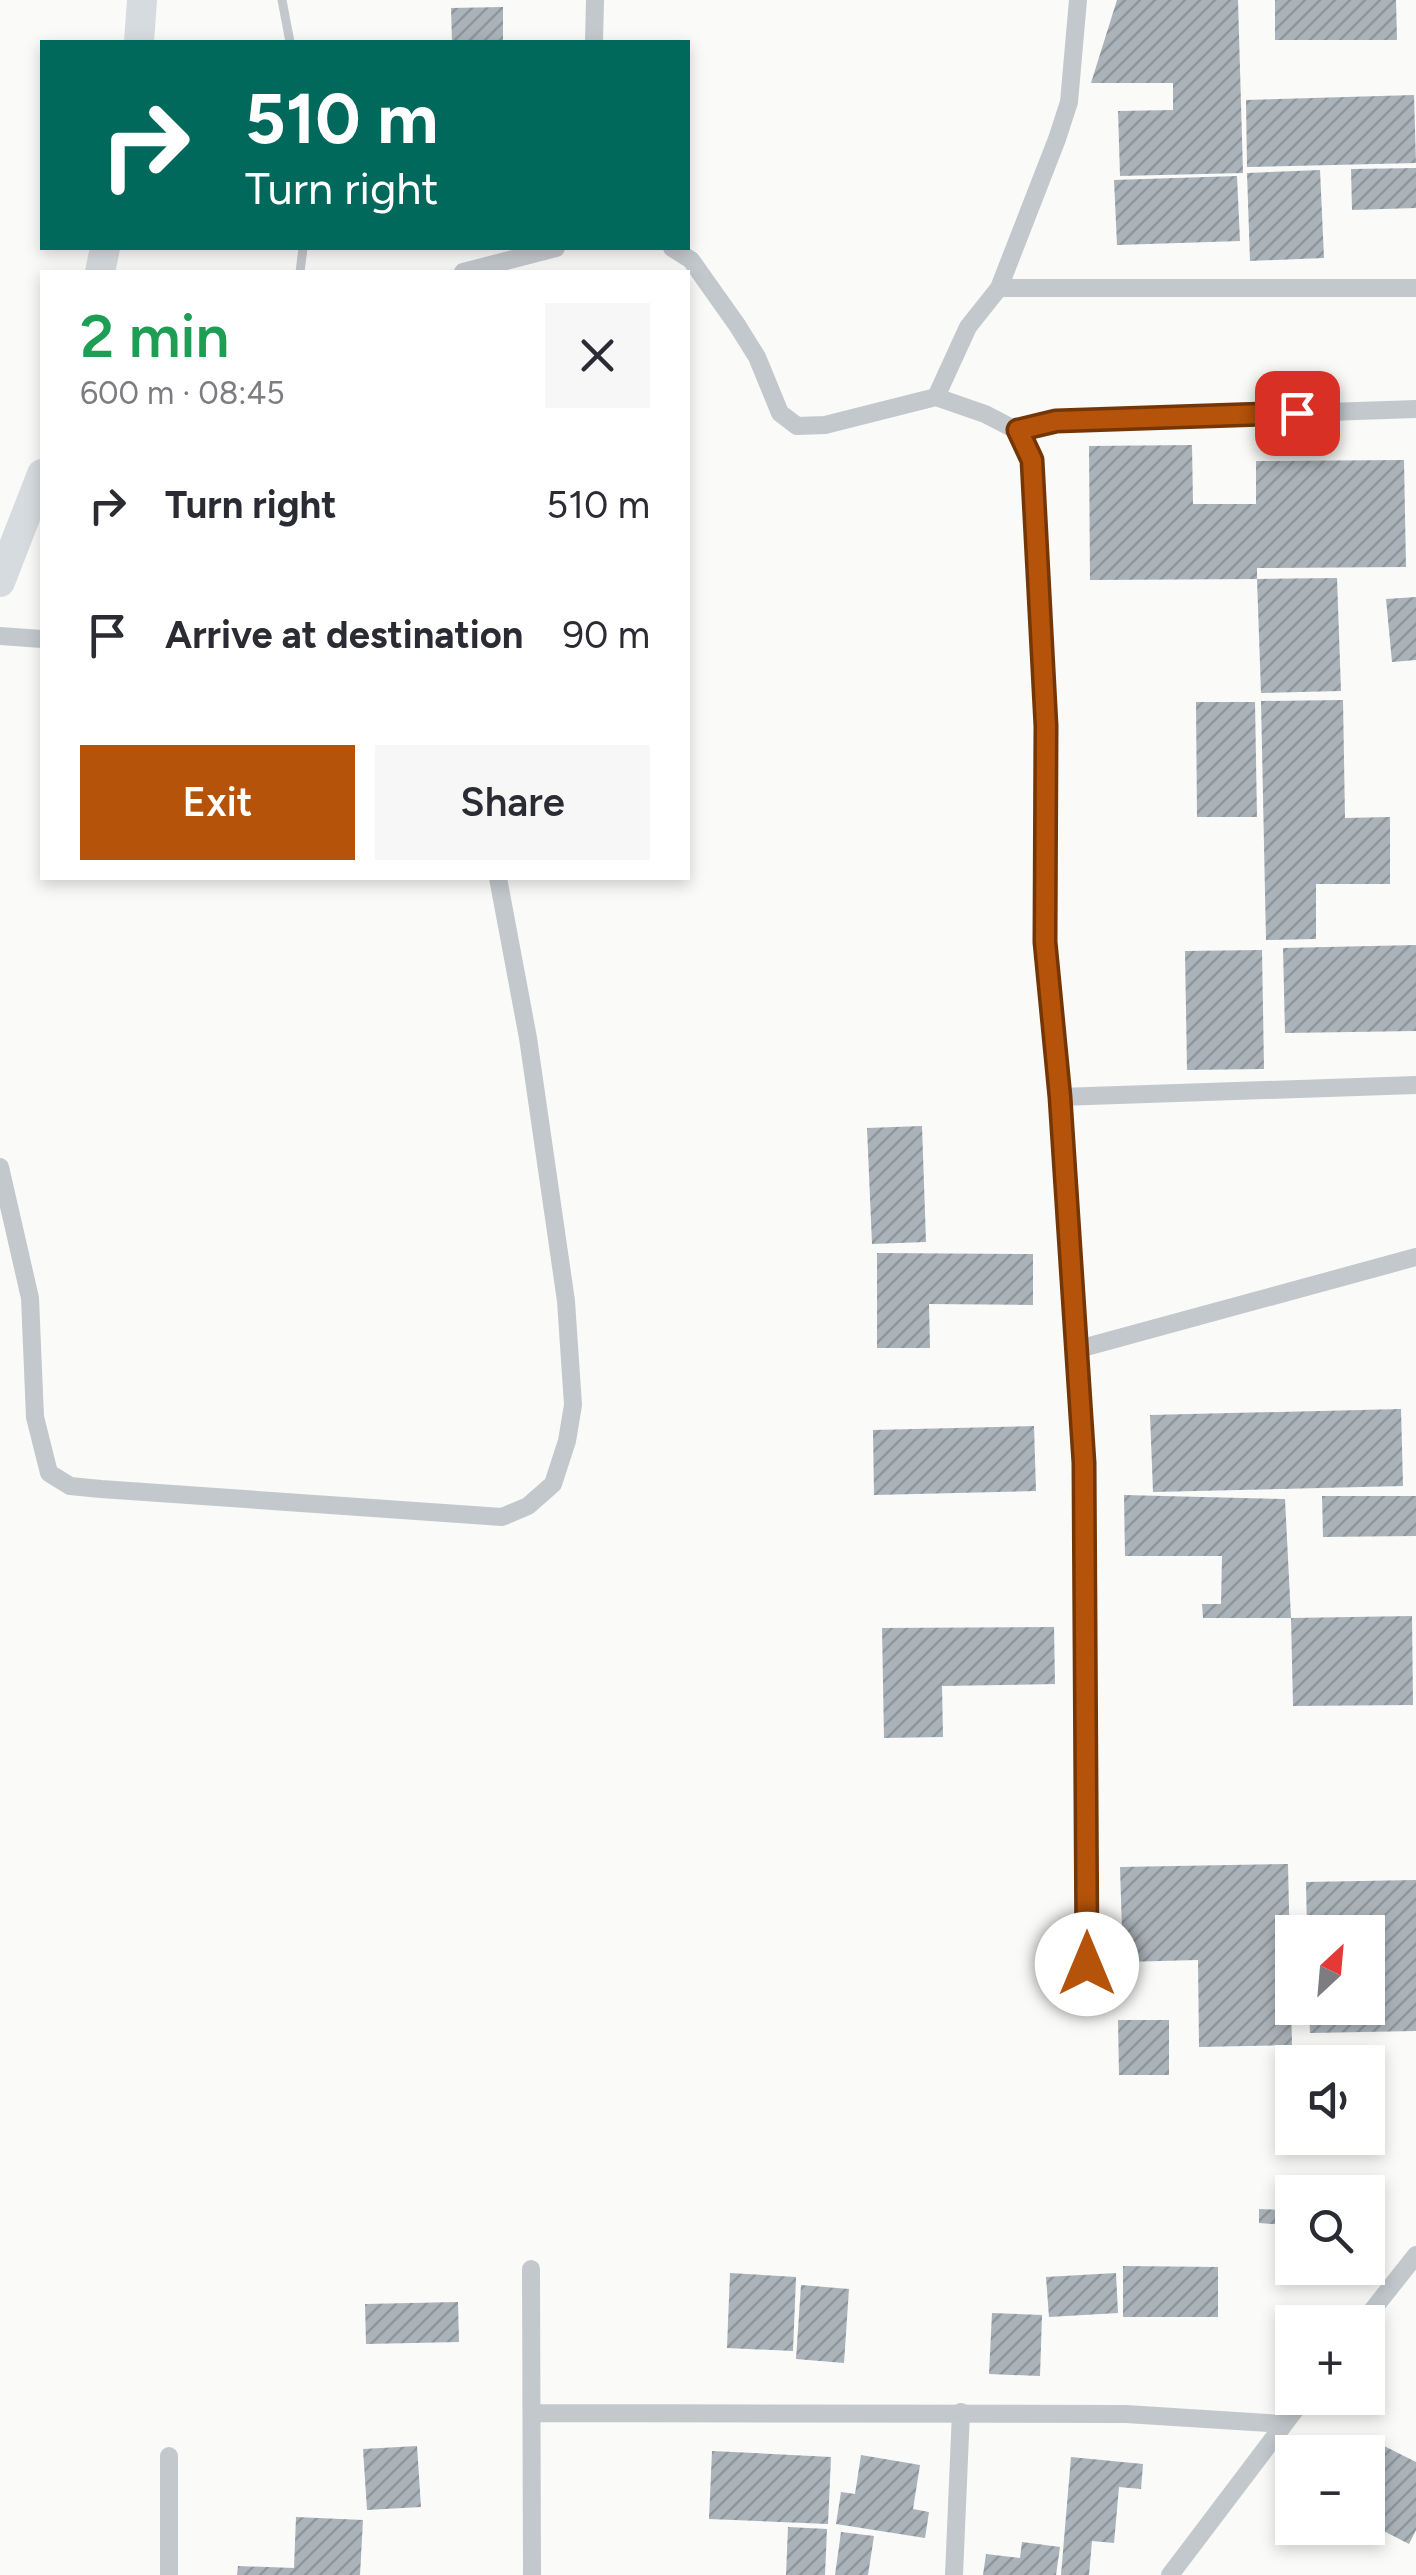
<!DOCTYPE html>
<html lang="en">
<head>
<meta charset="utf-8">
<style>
	:root { --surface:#fff; --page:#f7f7f7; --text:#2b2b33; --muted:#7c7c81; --accent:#b45309 }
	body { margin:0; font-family:Figtree,sans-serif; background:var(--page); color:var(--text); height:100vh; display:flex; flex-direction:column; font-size:38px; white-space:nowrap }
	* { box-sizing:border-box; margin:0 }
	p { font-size:32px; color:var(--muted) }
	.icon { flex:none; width:55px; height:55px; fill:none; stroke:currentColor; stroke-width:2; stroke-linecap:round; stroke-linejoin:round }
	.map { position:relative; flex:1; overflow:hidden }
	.details { position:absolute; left:40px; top:270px; width:650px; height:610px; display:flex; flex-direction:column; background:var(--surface); border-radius:0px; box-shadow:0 5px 15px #0003 }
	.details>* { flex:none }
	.hud { position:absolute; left:40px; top:40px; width:650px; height:210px; border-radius:0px; box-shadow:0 5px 15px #0003; background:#00695c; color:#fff; overflow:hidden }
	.needle { width:65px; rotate:26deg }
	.fabs { position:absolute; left:1275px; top:1915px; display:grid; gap:20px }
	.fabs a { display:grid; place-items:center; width:110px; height:110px; border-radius:0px; background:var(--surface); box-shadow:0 5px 15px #0003; font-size:50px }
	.pin { position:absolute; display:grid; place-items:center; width:85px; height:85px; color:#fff; margin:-42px; border-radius:20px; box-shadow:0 5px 15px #0006 }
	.me { position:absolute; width:110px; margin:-55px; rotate:0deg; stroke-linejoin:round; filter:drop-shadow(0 0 8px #0008) }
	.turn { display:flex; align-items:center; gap:35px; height:210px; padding:0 40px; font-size:45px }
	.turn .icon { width:130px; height:130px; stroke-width:2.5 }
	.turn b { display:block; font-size:70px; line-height:85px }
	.round { display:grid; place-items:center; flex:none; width:105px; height:105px; border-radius:0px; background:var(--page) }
	.summary { display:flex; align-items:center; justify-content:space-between; height:170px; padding:0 40px }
	h1 { font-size:60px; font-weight:600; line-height:75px; color:#1e9e55 }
	.primary-button { display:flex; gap:20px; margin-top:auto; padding:20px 40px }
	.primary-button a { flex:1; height:115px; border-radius:0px; background:var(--accent); color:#fff; font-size:40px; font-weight:600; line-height:115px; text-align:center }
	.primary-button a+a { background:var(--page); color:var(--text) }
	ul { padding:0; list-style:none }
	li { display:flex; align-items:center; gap:30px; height:130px; padding:0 40px }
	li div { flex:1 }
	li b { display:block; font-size:38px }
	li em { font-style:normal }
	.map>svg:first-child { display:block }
	.building { fill:url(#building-hatch) }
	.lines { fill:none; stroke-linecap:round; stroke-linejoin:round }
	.service { stroke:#c3c8cc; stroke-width:9 }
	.minor { stroke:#c3c8cc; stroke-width:18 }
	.trunk { stroke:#d6dbdf; stroke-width:30 }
	.route-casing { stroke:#753606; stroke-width:25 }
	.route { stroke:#b45309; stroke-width:18 }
</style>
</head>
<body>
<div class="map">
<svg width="1416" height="2575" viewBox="0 0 1416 2575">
	<defs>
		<pattern id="building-hatch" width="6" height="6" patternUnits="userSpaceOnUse" patternTransform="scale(2.5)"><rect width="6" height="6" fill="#aab3b9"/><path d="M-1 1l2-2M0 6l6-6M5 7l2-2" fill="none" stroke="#8e969c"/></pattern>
	</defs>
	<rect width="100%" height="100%" fill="#fafaf8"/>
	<path class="building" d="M 1117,0 L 1238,0 L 1243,173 L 1120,176 L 1118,111 L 1173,110 L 1173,83 L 1091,83 Z
		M 1275,0 L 1396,0 L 1397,40 L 1275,40 Z
		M 503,7 L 503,42 L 452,42 L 451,8 Z
		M 1414,95 L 1416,163 L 1247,167 L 1246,100 Z
		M 1416,168 L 1416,208 L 1352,210 L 1351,169 Z
		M 1320,170 L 1324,258 L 1250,261 L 1247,173 Z
		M 1237,176 L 1240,241 L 1117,245 L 1114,180 Z
		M 1192,445 L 1193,504 L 1256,504 L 1256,461 L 1404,460 L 1406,567 L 1257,568 L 1257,579 L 1090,580 L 1089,446 Z
		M 1337,578 L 1341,691 L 1261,693 L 1257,579 Z
		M 1416,597 L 1416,660 L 1392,662 L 1386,599 Z
		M 1343,700 L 1345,818 L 1390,817 L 1390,884 L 1316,884 L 1316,939 L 1266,940 L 1261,701 Z
		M 1196,702 L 1255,702 L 1257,817 L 1197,817 Z
		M 1416,945 L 1416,1031 L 1285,1033 L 1283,948 Z
		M 1262,950 L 1264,1069 L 1187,1070 L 1185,951 Z
		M 922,1126 L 926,1242 L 872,1244 L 867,1128 Z
		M 877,1253 L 1033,1254 L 1033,1305 L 929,1304 L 930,1348 L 877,1348 Z
		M 1401,1409 L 1403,1486 L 1153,1492 L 1150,1415 Z
		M 1034,1426 L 1036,1491 L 874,1495 L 873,1430 Z
		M 1124,1495 L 1285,1499 L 1291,1618 L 1412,1616 L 1413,1705 L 1293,1706 L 1291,1618 L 1203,1618 L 1202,1604 L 1221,1604 L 1222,1556 L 1125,1556 Z
		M 1322,1496 L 1416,1496 L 1416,1536 L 1323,1537 Z
		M 1054,1627 L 1055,1684 L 942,1686 L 943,1737 L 884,1738 L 882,1628 Z
		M 1288,1864 L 1292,2045 L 1199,2047 L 1198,1960 L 1123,1962 L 1120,1867 Z
		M 1416,1880 L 1416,2031 L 1310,2033 L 1309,2008 L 1368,2008 L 1368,1932 L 1307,1932 L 1306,1882 Z
		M 1118,2020 L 1169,2020 L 1169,2075 L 1119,2075 Z
		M 1259,2209 L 1288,2210 L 1287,2225 L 1259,2223 Z
		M 1123,2266 L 1218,2267 L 1218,2317 L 1123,2317 Z
		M 730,2273 L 796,2277 L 793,2351 L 727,2348 Z
		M 1116,2273 L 1118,2313 L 1049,2317 L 1046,2277 Z
		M 801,2285 L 849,2289 L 844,2363 L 796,2359 Z
		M 458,2302 L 459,2342 L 366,2344 L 365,2304 Z
		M 992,2313 L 1042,2315 L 1040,2376 L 989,2374 Z
		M 1366,2437 L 1416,2462 L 1416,2530 L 1409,2544 L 1368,2523 L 1368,2452 L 1355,2452 Z
		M 417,2446 L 421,2507 L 367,2510 L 363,2449 Z
		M 712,2451 L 831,2457 L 828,2524 L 709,2519 Z
		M 861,2455 L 920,2465 L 913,2509 L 929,2512 L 925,2538 L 836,2524 L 841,2492 L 855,2494 Z
		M 1071,2457 L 1143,2464 L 1141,2489 L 1119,2487 L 1114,2543 L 1092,2541 L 1089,2575 L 1061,2575 Z
		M 296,2517 L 363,2520 L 360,2575 L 237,2575 L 238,2566 L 294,2568 Z
		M 788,2527 L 827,2529 L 825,2575 L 786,2575 Z
		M 841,2532 L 874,2536 L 868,2575 L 835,2575 Z
		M 1022,2542 L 1060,2547 L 1056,2575 L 983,2575 L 986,2554 L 1020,2558 Z"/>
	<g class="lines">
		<path class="service" d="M 282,0 L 290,42
			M 300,272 L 303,248"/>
		<path class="minor" d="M 594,42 L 595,0
			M 672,248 L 691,260 L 737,325 L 757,357 L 780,413 L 797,426 L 825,425 L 936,397 L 985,414 L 1018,431 L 1032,460 L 1047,726 L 1045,942 L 1060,1097 L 1075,1350
			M 463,272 L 556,248
			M 999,288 L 1416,288
			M 936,397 L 968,327 L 999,288 L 1057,139 L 1069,102 L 1078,0
			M 1018,431 L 1057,421 L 1416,409
			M 0,636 L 42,639
			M 1060,1097 L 1416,1085
			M 0,1167 L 30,1298 L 35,1417 L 49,1473 L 70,1486 L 101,1489 L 502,1517 L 528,1506 L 553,1484 L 567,1441 L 573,1405 L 566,1301 L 528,1038 L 498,878
			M 1087,1964 L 1084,1463 L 1075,1350 L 1416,1257
			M 531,2269 L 532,2575
			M 1363,2322 L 1416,2255
			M 532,2413 L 1126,2414 L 1283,2424
			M 169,2575 L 169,2456
			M 954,2575 L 961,2412
			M 1170,2575 L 1304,2398"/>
		<path class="trunk" d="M 139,42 L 142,0
			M 100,272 L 105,248
			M 0,582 L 42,474"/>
	</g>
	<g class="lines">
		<defs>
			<path id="route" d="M 1087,1964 L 1084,1463 L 1060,1097 L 1045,942 L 1046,726 L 1032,460 L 1018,430 L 1056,421 L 1297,413"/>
		</defs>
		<use href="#route" class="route-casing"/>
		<use href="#route" class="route"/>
	</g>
</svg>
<div class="fabs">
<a><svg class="needle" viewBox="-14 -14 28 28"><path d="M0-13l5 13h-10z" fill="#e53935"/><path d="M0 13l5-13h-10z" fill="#7c7c81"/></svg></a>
<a><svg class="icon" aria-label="sound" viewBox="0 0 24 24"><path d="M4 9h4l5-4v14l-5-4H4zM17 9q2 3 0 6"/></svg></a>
<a><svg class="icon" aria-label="search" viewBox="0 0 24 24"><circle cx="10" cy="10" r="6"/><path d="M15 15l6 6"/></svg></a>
<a>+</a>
<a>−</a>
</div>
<div class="pin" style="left:1297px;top:413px;background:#d93025"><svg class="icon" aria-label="arrive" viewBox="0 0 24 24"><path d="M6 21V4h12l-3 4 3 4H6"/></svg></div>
<svg class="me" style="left:1087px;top:1964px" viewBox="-20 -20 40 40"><circle r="19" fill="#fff"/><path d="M0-13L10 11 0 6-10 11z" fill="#b45309"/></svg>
<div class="hud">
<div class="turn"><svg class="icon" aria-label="right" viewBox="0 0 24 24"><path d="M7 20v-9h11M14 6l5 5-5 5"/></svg><div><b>510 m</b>Turn right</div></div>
</div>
<section class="details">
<div class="summary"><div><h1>2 min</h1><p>600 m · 08:45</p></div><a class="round"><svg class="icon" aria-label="close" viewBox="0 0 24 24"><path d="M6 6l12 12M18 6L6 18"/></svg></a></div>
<ul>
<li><svg class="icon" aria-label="right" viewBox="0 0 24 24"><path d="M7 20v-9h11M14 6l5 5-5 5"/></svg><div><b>Turn right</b></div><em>510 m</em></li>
<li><svg class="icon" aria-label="arrive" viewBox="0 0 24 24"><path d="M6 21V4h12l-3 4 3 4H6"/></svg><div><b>Arrive at destination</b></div><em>90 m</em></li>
</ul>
<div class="primary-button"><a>Exit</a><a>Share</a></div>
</section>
</div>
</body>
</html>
